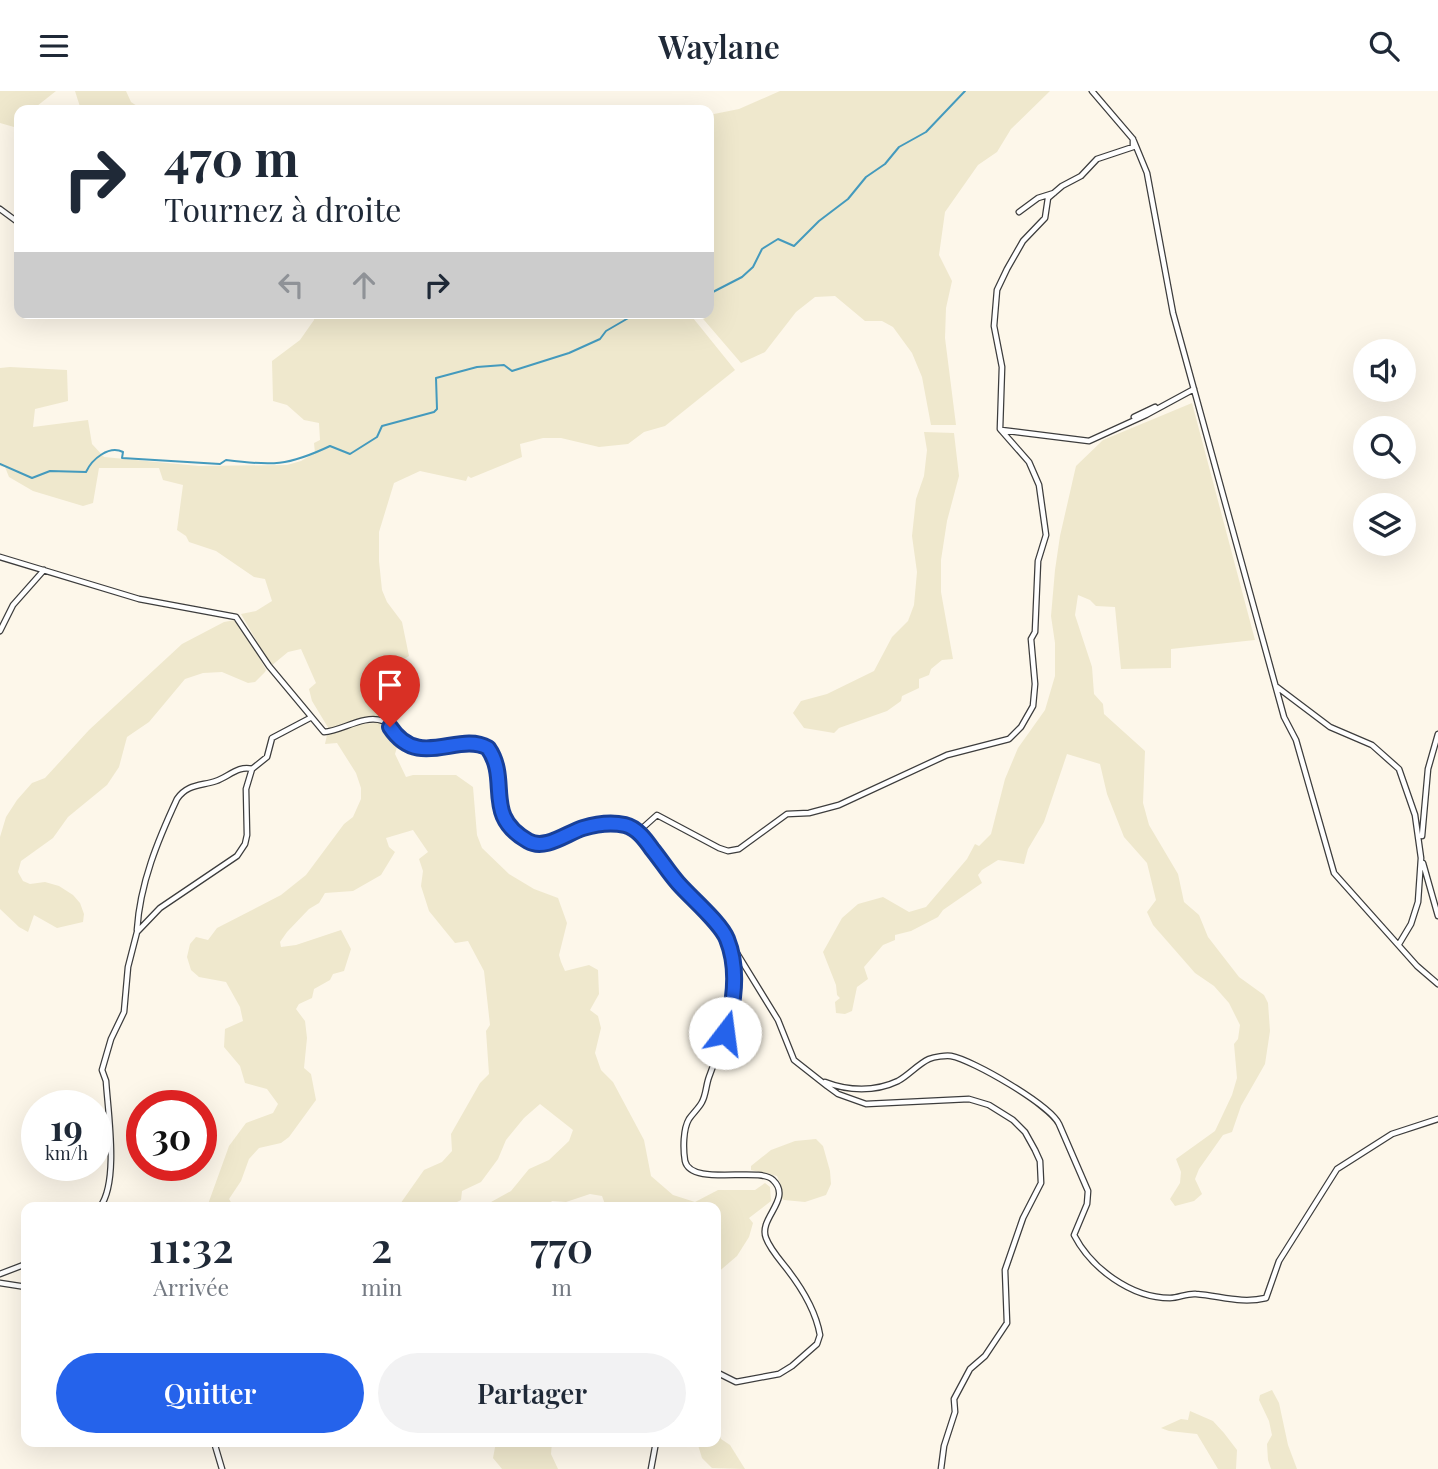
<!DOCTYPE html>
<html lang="fr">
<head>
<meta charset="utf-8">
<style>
	:root { --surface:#fff; --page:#f2f2f3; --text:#1f2937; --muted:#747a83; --accent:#2563eb }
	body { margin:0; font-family:"Playfair Display",serif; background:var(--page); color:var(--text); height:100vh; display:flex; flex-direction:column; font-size:26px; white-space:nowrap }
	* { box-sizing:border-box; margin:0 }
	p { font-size:23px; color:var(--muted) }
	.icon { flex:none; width:38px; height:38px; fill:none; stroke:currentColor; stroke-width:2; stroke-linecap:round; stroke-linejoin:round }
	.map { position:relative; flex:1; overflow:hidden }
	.drawer { position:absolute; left:21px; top:1111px; width:700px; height:245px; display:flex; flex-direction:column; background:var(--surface); border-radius:14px; box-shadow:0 7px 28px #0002 }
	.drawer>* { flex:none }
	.guide { position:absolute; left:14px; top:14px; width:700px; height:214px; border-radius:14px; box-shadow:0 7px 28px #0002; background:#fff; color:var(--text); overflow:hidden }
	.buttons { position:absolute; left:1353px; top:248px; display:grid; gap:14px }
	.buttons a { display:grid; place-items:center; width:63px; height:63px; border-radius:50%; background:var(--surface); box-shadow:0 7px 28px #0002; font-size:35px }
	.speed { position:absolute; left:21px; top:999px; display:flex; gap:14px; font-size:35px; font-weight:700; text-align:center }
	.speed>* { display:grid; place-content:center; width:91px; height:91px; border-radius:50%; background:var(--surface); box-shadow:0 7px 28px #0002; line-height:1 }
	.speed small { font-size:18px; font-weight:400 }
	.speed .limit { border:10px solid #d22; background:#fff; color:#111 }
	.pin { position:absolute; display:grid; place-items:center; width:60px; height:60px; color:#fff; margin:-72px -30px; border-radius:50% 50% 50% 0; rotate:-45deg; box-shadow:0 0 7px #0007 }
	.pin .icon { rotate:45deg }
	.me { position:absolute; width:77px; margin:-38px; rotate:15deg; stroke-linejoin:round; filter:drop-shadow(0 0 5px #0008) }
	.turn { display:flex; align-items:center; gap:24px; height:147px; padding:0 35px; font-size:32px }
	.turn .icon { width:91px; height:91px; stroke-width:2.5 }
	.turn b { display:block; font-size:49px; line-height:60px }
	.lanes { display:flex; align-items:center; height:66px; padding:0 35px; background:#0003; justify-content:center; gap:35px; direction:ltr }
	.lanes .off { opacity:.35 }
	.eta { display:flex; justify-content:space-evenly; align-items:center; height:119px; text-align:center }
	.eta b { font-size:42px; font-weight:600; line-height:49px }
	.action { display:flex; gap:14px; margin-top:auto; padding:14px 35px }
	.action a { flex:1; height:80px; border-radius:42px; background:var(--accent); color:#fff; font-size:28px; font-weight:600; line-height:80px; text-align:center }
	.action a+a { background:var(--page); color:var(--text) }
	header { display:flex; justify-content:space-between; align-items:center; height:91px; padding:0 35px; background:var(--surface); font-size:32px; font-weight:600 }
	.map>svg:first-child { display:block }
	.farmland { fill:#efe8cd }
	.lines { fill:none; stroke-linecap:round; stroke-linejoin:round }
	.stream { stroke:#449abd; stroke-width:2 }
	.street-casing { stroke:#3d3d3d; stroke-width:7 }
	.street { stroke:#fff; stroke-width:4.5 }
	.route-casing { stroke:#184099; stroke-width:18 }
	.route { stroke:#2563eb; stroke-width:12 }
</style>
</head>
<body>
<header><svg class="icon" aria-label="menu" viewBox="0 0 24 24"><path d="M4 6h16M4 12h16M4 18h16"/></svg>Waylane<svg class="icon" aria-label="search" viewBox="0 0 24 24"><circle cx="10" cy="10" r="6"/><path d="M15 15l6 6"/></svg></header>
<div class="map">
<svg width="1438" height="1378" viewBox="0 0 1438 1378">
	<rect width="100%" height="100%" fill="#fdf7ea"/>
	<path class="farmland" d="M 0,0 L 56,0 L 32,19 L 19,19 L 19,33 L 14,36 L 0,32 Z
		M 75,0 L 126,0 L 131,11 L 143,19 L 81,19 Z
		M 780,0 L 1050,0 L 1011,38 L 997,61 L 978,74 L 945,121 L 939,164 L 952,190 L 946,217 L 945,247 L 956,334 L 931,334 L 922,286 L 912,262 L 893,236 L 882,230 L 865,230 L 835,205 L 815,206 L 796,221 L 765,261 L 741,272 L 698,222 L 709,222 L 709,24 L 739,18 Z
		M 314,222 L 447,222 L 449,227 L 467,222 L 689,222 L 735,279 L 665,335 L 644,341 L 628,353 L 599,356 L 561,347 L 543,347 L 520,353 L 522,366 L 471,387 L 468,385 L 466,390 L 420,380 L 394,392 L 379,441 L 379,470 L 382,499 L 387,511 L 402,531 L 409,565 L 396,573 L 396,585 L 391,587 L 393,607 L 375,612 L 378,626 L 329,638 L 312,610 L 309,598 L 316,592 L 301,558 L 288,561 L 271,575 L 241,523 L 256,520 L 272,510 L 265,488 L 254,486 L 216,460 L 189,451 L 186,445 L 177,439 L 183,394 L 163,389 L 159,377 L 99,377 L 93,412 L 83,415 L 33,400 L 9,386 L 5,376 L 0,375 L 0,277 L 10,276 L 67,279 L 68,310 L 35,318 L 33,336 L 88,329 L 92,353 L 104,366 L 199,375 L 287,374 L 301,370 L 315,362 L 314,352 L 320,349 L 319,332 L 304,329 L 287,314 L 273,310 L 272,270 L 300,249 L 314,229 Z
		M 1192,312 L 1255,549 L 1171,558 L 1171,577 L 1121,578 L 1115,516 L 1096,515 L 1090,509 L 1078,504 L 1075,524 L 1092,576 L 1094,603 L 1103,613 L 1104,623 L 1145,660 L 1143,712 L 1149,734 L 1178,783 L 1184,811 L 1199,824 L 1208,846 L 1239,886 L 1264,904 L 1268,912 L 1270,940 L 1265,973 L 1241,1015 L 1232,1041 L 1223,1044 L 1199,1078 L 1195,1088 L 1202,1103 L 1194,1110 L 1175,1115 L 1170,1108 L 1180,1092 L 1181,1081 L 1176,1068 L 1215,1040 L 1232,1004 L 1237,987 L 1234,953 L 1238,948 L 1240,934 L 1229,912 L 1214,895 L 1195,882 L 1153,834 L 1147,821 L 1156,809 L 1147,772 L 1124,746 L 1107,703 L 1100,673 L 1067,663 L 1044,731 L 1028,758 L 1024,773 L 998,769 L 982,779 L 978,784 L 982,792 L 943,819 L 938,826 L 911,840 L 895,844 L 895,849 L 883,854 L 864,876 L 868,888 L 857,896 L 852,920 L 845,923 L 836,922 L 835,911 L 840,907 L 837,904 L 836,894 L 823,861 L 842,827 L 858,813 L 883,806 L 909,821 L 926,816 L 967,768 L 975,753 L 979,755 L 991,743 L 1005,688 L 1018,657 L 1045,619 L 1055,585 L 1055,552 L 1051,525 L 1055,479 L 1060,445 L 1076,375 L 1103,349 Z
		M 924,341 L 954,342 L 959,385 L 947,430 L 941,469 L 941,501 L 953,568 L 942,569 L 931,578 L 929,584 L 919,588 L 919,597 L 902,605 L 901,610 L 887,620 L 839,637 L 834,642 L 804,637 L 793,622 L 801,610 L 827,603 L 874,580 L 892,546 L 908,530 L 914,514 L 917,481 L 912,445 L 916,408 L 924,385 L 927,359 Z
		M 235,529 L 242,535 L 266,579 L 265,581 L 255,591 L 248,592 L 222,581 L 203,582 L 185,588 L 149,631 L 127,646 L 119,676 L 107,694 L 68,726 L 53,747 L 21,770 L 18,781 L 23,790 L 30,793 L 45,791 L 59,795 L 73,804 L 80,812 L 84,823 L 83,831 L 57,837 L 34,824 L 28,841 L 19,836 L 0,818 L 0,746 L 6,726 L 17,709 L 32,692 L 45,687 L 89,639 L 182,553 L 224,531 Z
		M 383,631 L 392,642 L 397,656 L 395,663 L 406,686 L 413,684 L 456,684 L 473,696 L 477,744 L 482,757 L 509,783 L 534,798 L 558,807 L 567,832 L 559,864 L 561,871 L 565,880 L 589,874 L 598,879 L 599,903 L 590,919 L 598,925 L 601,937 L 595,962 L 601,979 L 613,991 L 644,1049 L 651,1085 L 673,1104 L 695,1111 L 718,1099 L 755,1099 L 765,1092 L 770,1096 L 771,1110 L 749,1127 L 753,1132 L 749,1146 L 737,1165 L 716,1183 L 716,1116 L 606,1116 L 602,1105 L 590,1103 L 566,1111 L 552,1110 L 547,1116 L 482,1116 L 511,1100 L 529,1078 L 549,1069 L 569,1050 L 573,1039 L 540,1013 L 524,1027 L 506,1049 L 498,1068 L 481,1091 L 462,1100 L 461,1109 L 447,1116 L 398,1116 L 424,1079 L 442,1071 L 452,1060 L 451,1043 L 480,992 L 489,983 L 486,940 L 490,934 L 484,880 L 468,850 L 455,852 L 429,820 L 421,795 L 423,780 L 419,768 L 428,761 L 413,739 L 386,747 L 389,756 L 395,761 L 381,784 L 353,800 L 325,802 L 319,812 L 309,818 L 287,841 L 280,851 L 281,856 L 296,854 L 341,839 L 351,858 L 344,880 L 333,883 L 330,889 L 314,898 L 312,907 L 299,913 L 296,918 L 305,930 L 307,947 L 304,977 L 311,983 L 316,1009 L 289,1046 L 281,1052 L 259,1057 L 249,1068 L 241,1090 L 229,1108 L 234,1116 L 207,1116 L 229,1055 L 246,1032 L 273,1022 L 278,1013 L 267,998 L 245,992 L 240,975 L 224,956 L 225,938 L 243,930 L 240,916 L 226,891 L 199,886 L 191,879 L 187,866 L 190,853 L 196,846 L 208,849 L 217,837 L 281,804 L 306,784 L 344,733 L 353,726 L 361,708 L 361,697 L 356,682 L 337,652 L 325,653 L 327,644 L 354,634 Z
		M 816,1048 L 823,1055 L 830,1080 L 831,1093 L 826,1104 L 805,1111 L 784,1109 L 780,1106 L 782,1097 L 777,1085 L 751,1079 L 751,1075 L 771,1059 L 795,1050 Z
		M 1272,1299 L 1279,1312 L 1288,1354 L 1297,1378 L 1271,1378 L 1268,1369 L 1267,1353 L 1272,1344 L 1269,1330 L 1259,1309 L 1260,1304 Z
		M 1190,1320 L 1213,1330 L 1224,1342 L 1237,1359 L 1236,1378 L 1218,1378 L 1197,1343 L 1169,1340 L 1161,1337 L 1181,1328 L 1188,1329 Z
		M 716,1336 L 721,1348 L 730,1354 L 745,1378 L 712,1377 L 702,1367 L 697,1351 L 716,1351 Z
		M 496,1351 L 552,1351 L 551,1363 L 558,1378 L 502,1378 L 493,1367 Z"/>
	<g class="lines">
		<path class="stream" d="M 709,203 L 742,186 L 753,176 L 762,158 L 778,148 L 794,155 L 819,130 L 848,108 L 866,86 L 885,73 L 899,56 L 926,41 L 965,0
			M 0,373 L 32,387 L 50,380 L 86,381 C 92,368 109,354 123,361 L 122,367 L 220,373 L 226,369 C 272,375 288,375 330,355 L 350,363 L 377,346 L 382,335 L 434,321 L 437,318 L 436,287 L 477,276 L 504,274 L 512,280 L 569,262 L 600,248 L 606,240 L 637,222"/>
		<defs>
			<path id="street" d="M 1092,0 L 1133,48 L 1147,82 L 1173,222 L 1284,626 L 1296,649 L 1334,782 L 1417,875 L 1438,893
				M 0,118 L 19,132
				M 1019,121 L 1038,107 L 1054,102
				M 1134,326 L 1155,316
				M 1001,339 L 1089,350 L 1146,324 L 1194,298
				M 0,466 L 139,508 L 236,526 L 269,575 L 324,641 C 342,640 364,623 383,630 C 391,633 394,644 401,650 C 416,664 456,657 475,653 C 506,656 495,691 498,711 C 500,724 515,742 526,749 C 551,765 596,715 638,741 L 657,724 L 719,757 L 728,760 L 739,758 L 787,723 L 809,722 L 839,714 L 947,664 L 1009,648 L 1021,636 L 1033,615 L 1035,593 L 1031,548 L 1035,541 L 1038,470 L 1046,444 L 1039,394 L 1029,371 L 1000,338 L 1002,276 L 994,235 L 997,199 L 1007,178 L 1023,150 L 1045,127 L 1048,107 L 1062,95 L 1081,85 L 1097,68 L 1133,56 L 1133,48
				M 0,540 L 13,514 L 44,479
				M 1277,596 L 1330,636 L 1372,654 L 1399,678 L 1415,724 L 1421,767 L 1418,811 L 1411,833 L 1399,853
				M 638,741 L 676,790 L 727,846 L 778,929 L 794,969 L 827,995 L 838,1003 L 866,1013 L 969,1008 L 989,1014 L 1013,1029 L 1025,1041 L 1035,1059 L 1040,1070 L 1041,1092 L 1023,1127 L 1005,1179 L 1007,1232 L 985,1265 L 970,1278 L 954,1308 L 955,1321 L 944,1355 L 941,1378
				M 1422,745 L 1428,678 L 1438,643
				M 1423,772 L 1438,825
				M 137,839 C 140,792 158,749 177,708 C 187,693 201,695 216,690 C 228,686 239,674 252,678
				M 825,991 C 848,1000 875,1001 898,990 C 909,984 918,973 929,968 C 934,966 946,964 951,965 C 973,969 1050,1014 1059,1033 L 1088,1100 L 1087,1113 L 1074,1144 C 1091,1177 1131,1207 1170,1207 C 1179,1207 1187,1202 1196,1203 C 1221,1205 1241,1213 1266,1207 L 1279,1170 L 1337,1078 L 1392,1043 L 1438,1028
				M 100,1116 C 119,1091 108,1022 106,990 L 102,979 L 111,948 L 124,921 L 128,876 L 137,841 L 160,817 L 237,765 L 245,753 L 247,744 L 246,698 L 252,678 L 267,666 L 272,647 L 310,627
				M 0,1183 L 26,1173
				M 0,1192 L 26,1196
				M 716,1281 L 736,1291 L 779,1283 L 792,1275 L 817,1253 L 820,1244 C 816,1221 801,1196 787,1178 C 780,1169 770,1158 766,1147 C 758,1127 793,1108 773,1089 C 760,1075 691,1096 685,1070 C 683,1058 683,1038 689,1028 C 693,1022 699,1017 702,1011 C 706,1004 706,994 709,986 C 729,931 739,910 728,852
				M 214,1351 L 222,1378
				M 651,1378 L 656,1351"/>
		</defs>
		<use href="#street" class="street-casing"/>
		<use href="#street" class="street"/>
	</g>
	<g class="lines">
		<defs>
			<path id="route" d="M 390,636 C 419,680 458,640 488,657 C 511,690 482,724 528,750 C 545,760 567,742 583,737 C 596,733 612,731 625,734 C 637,737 645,748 652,758 C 661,769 669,782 678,792 C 691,807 720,831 727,848 C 739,878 734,913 725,942"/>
		</defs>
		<use href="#route" class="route-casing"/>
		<use href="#route" class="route"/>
	</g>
</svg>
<div class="buttons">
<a><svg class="icon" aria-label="sound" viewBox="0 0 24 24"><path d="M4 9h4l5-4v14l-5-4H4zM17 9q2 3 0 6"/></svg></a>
<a><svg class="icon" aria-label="search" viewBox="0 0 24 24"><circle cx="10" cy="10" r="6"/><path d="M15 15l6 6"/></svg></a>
<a><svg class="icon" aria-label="layers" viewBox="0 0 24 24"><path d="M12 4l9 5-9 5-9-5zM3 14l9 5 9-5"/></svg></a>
</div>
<div class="speed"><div>19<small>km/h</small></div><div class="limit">30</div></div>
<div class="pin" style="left:390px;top:636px;background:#d93025"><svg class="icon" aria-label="arrive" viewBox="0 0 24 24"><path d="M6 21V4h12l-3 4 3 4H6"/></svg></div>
<svg class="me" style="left:725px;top:942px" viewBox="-20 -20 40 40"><circle r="19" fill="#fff"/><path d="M0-13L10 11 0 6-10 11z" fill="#2563eb"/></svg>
<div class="guide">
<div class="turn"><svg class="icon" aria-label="right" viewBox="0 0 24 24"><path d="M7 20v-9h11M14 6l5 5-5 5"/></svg><div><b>470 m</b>Tournez à droite</div></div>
<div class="lanes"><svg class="icon off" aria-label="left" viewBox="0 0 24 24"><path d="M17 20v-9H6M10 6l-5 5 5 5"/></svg><svg class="icon off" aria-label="ahead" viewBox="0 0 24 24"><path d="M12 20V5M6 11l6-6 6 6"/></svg><svg class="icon" aria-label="right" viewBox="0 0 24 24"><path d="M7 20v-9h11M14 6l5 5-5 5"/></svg></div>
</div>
<section class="drawer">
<div class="eta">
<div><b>11:32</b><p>Arrivée</p></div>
<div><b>2</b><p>min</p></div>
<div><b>770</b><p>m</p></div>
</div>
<div class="action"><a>Quitter</a><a>Partager</a></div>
</section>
</div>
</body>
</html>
